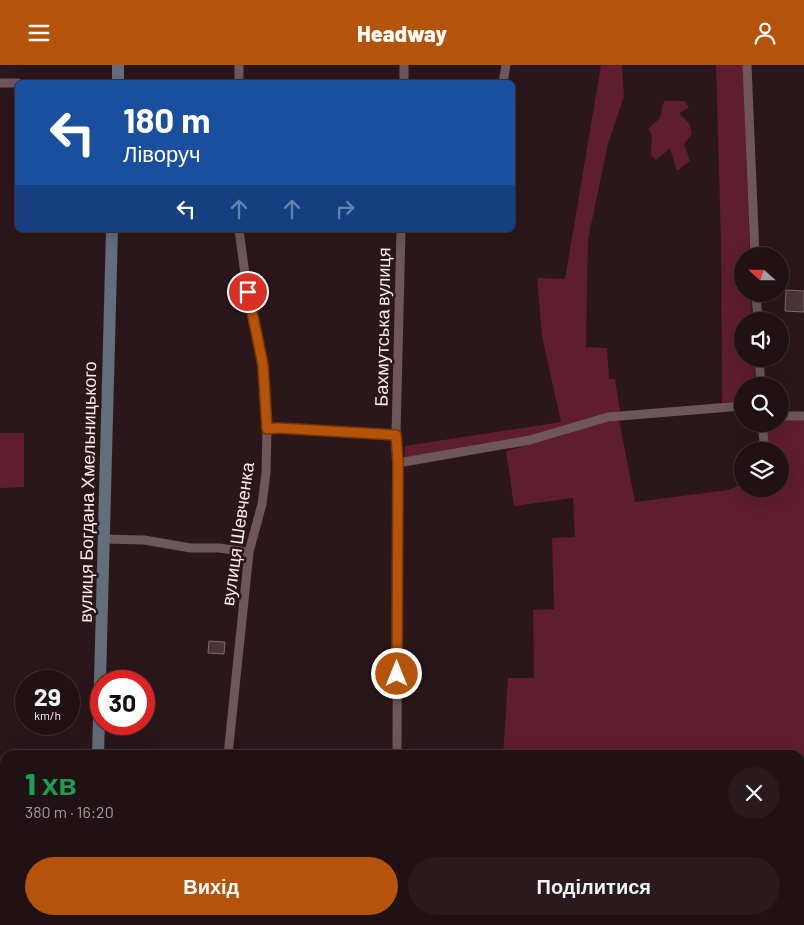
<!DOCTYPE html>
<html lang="uk">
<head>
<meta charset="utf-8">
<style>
	:root { --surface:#201114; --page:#281a1d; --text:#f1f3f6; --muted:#a29da0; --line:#3d3134; --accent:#b45309 }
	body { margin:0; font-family:Barlow,sans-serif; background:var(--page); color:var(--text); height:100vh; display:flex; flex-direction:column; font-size:19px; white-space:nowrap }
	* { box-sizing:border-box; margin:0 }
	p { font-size:16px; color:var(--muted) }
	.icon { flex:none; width:28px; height:28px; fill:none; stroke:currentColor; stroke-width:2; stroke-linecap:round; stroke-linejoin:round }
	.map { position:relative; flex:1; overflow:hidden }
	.details { position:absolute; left:0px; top:685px; width:805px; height:175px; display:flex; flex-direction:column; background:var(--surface); border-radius:15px 15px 0 0; box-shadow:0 5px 20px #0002,0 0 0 1px var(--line) }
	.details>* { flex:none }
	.top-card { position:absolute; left:15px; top:15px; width:500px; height:152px; border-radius:8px; box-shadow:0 5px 20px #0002,0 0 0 1px var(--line); background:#1a4fa0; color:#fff; overflow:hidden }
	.needle { width:32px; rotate:291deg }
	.buttons { position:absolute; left:734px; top:182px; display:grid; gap:10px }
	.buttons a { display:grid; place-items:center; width:55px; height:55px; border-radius:50%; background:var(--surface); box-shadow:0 5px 20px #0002,0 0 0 1px var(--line); font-size:25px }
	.speed { position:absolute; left:15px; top:605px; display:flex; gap:10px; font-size:25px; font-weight:700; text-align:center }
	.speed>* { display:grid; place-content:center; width:65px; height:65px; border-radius:50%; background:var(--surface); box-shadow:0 5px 20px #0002,0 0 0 1px var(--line); line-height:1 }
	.speed small { font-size:12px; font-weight:400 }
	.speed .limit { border:8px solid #d22; background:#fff; color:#111 }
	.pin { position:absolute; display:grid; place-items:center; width:42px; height:42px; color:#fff; margin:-21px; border:2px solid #fff; border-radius:50%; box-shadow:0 1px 5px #0007 }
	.me { position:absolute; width:55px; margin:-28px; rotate:0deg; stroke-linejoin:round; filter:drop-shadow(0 0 4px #0008) }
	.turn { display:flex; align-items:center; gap:18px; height:105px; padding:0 25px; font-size:22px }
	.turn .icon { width:65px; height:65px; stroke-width:2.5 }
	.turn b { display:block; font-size:35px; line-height:42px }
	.lanes { display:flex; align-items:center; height:48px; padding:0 25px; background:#0003; justify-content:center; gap:25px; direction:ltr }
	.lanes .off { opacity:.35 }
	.round { display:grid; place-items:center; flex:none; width:52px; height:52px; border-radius:26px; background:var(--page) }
	.headline { display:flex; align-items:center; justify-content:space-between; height:85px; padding:0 25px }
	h1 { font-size:30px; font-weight:800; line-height:38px; color:#1e9e55 }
	.action { display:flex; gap:10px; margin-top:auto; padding:10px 25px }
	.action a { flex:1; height:58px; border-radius:30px; background:var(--accent); color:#fff; font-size:20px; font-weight:800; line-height:58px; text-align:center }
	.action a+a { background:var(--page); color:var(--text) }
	header { display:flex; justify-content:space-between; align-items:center; height:65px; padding:0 25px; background:var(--accent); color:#fff; font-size:22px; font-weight:800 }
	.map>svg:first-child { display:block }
	.green { fill:#5f1d30 }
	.building { fill:#4c353a; stroke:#81686c }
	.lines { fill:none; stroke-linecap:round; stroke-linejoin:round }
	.street { stroke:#6e565a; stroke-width:9 }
	.secondary { stroke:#646d7b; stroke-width:12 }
	.route-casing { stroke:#753606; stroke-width:12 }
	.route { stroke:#b45309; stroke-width:9 }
	.labels { text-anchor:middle; stroke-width:5; stroke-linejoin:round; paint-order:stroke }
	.street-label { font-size:18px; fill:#faebed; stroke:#2b171b }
</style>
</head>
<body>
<header><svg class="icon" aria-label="menu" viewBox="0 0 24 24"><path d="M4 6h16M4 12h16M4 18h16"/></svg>Headway<svg class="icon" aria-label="person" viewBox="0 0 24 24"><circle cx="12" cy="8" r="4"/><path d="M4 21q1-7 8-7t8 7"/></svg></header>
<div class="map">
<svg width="804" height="860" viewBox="0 0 804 860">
	<rect width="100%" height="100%" fill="#2b171b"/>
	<path class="green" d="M 601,0 L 622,0 L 624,31 L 608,79 L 588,174 L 586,282 L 607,283 L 609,314 L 615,314 L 620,347 L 546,368 L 405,393 L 405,381 L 561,357 L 542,271 L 537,213 L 565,214 Z
		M 716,0 L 743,0 L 750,191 L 742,191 L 742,229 L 751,229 L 752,256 L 742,256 L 742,294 L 754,294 L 755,321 L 742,321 L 742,336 L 722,338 L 721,175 Z
		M 664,36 L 685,36 L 689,43 L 679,48 L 689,58 L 692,69 L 684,79 L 690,96 L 677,106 L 670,83 L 656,95 L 651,90 L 652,71 L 648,64 L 660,53 Z
		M 780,353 L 804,354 L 804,860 L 397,860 L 400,855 L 449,855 L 491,859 L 491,855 L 800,855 L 800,690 L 503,690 L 508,613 L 534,613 L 533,545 L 554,544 L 552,473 L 575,472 L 573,433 L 514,441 L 506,386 L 560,371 L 589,360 L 619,355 L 635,437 L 728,425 L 742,419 L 742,424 L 780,424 L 780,386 L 767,386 L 765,359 L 780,359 Z
		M 0,368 L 24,368 L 24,422 L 0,423 Z
		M 0,730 L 5,731 L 5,855 L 93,855 L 93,860 L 0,860 Z
		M 203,855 L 288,855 L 287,860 L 242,860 Z
		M 302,855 L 347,855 L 358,860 L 303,860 Z"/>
	<path class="building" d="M 786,225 L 804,226 L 804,247 L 785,246 Z
		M 209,576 L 225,577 L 224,589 L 208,588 Z"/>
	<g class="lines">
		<path class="street" d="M 404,0 L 404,18
			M 747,0 L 755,191
			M 0,18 L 18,18
			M 239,18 L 239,0
			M 503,18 L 506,0
			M 756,229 L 758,256
			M 759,294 L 761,321
			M 780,351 L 804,351
			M 762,359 L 765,386
			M 267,364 L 278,363 L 396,370
			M 398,398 L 530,375 L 608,352 L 742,341
			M 104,474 L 144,475 L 191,483 L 219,483 L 249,487
			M 228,690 L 249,487 L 262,439 L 266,408 L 267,364 L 263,300 L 245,209 L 239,165
			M 397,690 L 398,398 L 396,370 L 401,165
			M 368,855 L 382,860
			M 105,860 L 106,855
			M 295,860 L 295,855"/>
		<path class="secondary" d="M 118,18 L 118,0
			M 98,690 L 112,165"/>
	</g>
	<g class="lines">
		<defs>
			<path id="route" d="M 248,227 L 263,300 L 267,364 L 278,363 L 396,370 L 398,398 L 397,609"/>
		</defs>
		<use href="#route" class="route-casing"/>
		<use href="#route" class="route"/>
	</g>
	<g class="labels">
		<g class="street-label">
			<text transform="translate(383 262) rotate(-89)" y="6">Бахмутська вулиця</text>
			<text transform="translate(88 427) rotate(-89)" y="6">вулиця Богдана Хмельницького</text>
			<text transform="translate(238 469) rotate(-82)" y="6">вулиця Шевченка</text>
		</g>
	</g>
</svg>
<div class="buttons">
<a><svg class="needle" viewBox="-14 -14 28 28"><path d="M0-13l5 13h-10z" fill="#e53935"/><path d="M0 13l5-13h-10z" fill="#a29da0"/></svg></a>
<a><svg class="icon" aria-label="sound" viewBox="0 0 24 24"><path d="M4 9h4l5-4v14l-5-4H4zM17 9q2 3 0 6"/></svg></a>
<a><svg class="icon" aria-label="search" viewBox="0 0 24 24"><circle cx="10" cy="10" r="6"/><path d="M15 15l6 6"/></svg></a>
<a><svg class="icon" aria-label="layers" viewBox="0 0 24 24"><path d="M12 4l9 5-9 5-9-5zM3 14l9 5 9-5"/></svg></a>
</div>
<div class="speed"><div>29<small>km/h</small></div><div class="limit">30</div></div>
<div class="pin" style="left:248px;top:227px;background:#d93025"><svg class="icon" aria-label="arrive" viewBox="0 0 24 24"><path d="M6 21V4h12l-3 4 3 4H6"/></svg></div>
<svg class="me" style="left:397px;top:609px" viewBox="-20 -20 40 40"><circle r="17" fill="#b45309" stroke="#fff" stroke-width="3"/><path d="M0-11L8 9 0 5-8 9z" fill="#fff"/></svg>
<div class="top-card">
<div class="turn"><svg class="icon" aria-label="left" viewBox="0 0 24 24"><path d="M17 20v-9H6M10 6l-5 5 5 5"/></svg><div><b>180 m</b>Ліворуч</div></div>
<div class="lanes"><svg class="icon" aria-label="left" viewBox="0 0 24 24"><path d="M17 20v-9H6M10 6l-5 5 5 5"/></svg><svg class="icon off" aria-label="ahead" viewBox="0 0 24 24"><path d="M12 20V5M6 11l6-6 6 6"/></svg><svg class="icon off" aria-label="ahead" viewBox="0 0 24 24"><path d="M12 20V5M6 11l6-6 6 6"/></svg><svg class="icon off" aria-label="right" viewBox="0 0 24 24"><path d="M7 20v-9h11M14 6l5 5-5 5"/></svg></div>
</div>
<section class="details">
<div class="headline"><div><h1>1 хв</h1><p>380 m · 16:20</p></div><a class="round"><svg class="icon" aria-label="close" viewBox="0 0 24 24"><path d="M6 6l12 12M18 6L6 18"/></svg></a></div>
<div class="action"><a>Вихід</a><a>Поділитися</a></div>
</section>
</div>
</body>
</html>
